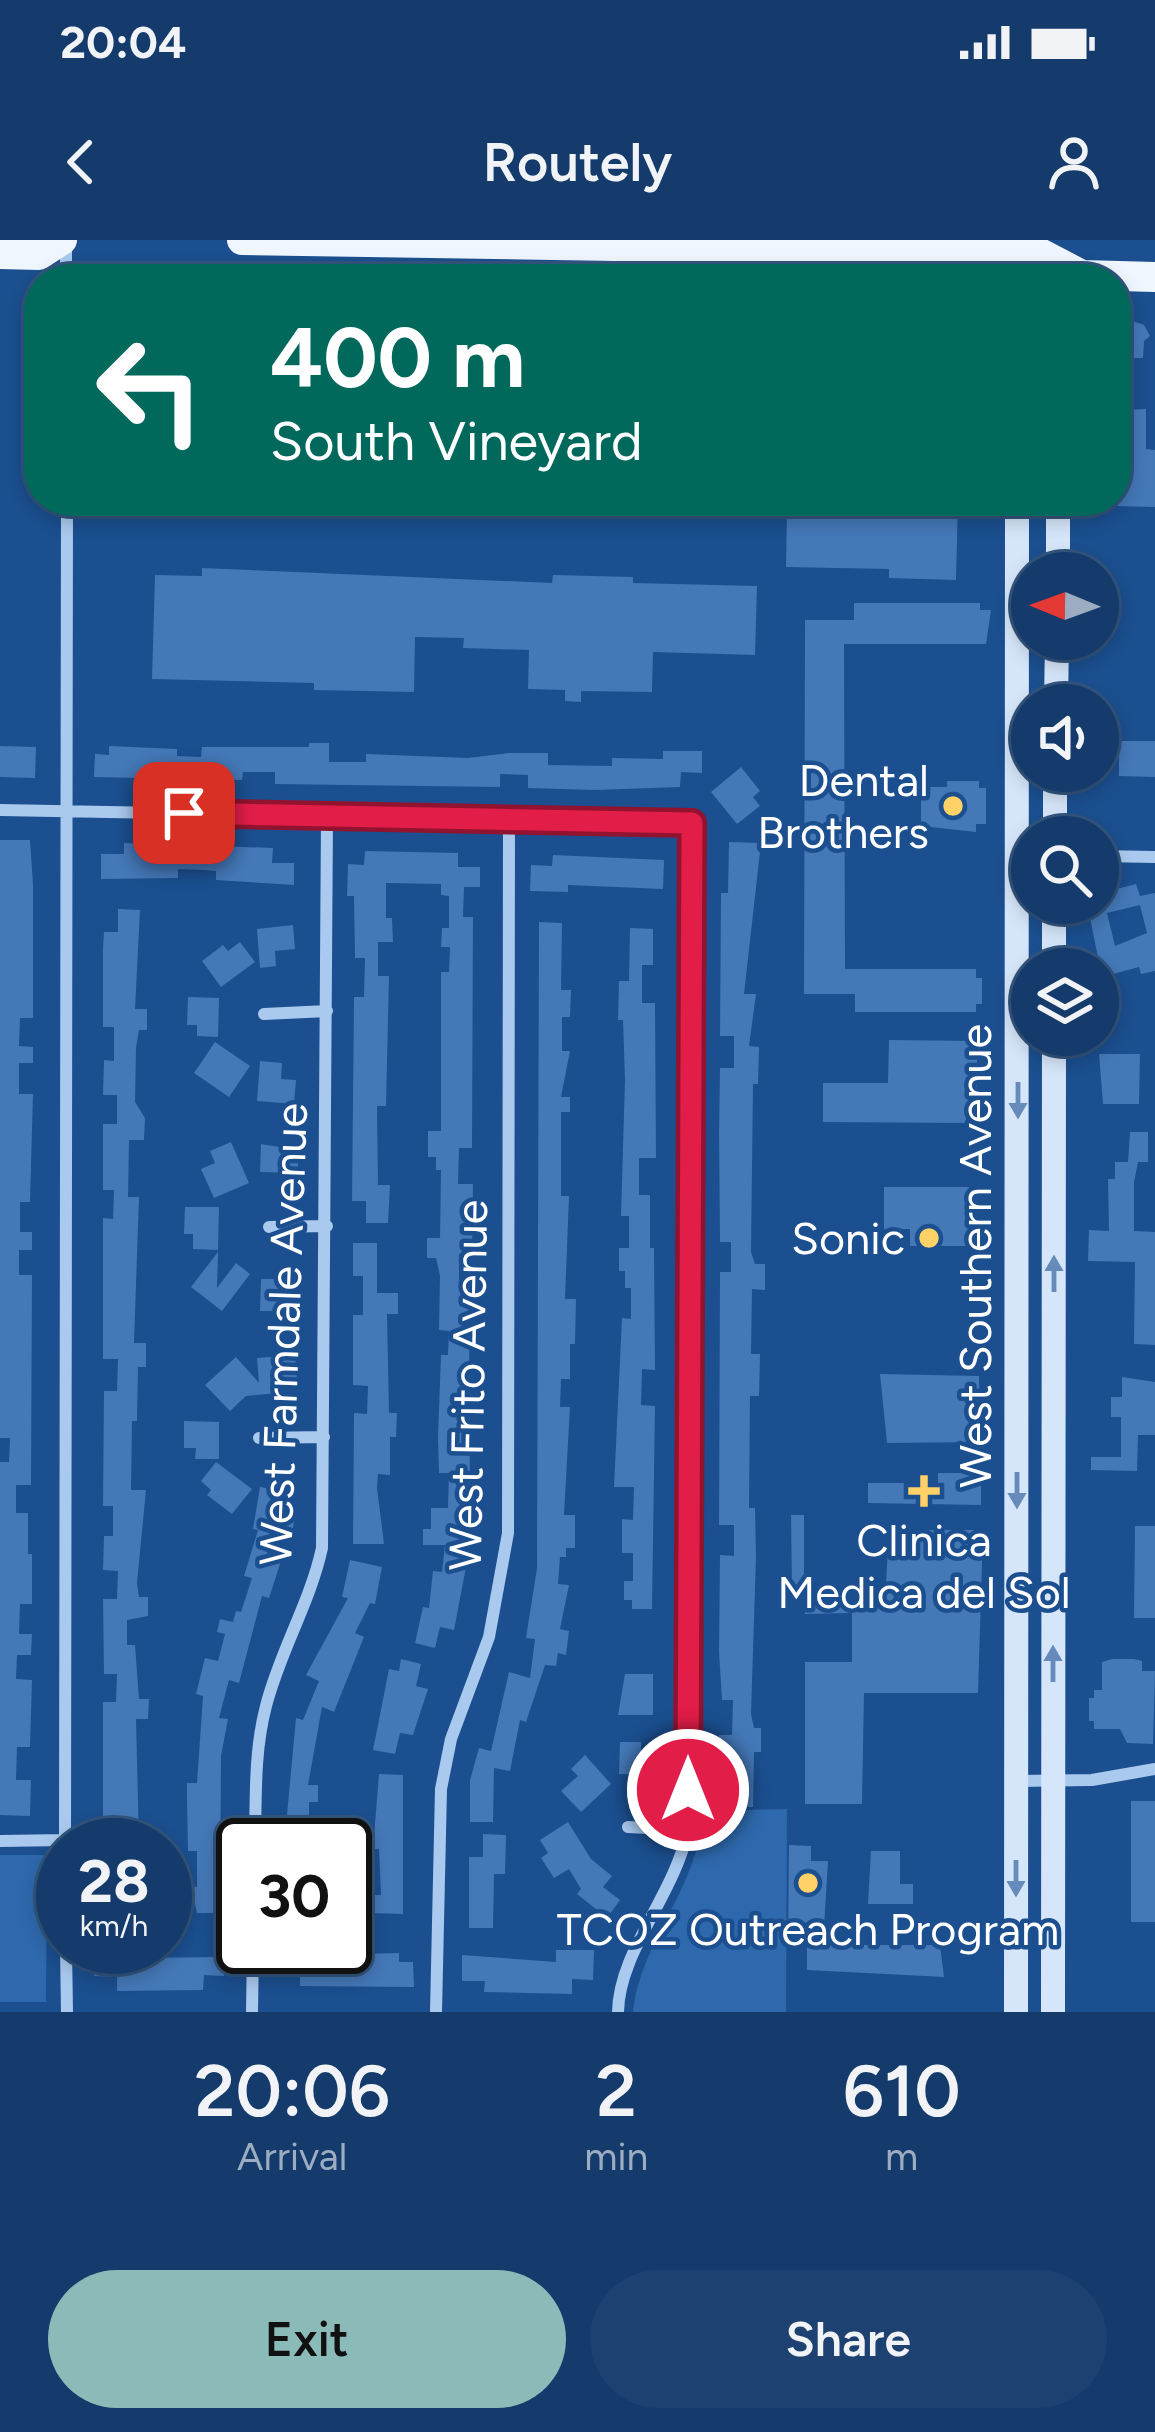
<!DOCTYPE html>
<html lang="en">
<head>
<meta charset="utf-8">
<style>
	:root { --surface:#143b6b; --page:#1d4271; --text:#f1f3f6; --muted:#9dadc1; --line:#33557e; --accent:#8bbbb9 }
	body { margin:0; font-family:Figtree,sans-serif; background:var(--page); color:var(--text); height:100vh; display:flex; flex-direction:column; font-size:45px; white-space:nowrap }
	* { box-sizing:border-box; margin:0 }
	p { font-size:39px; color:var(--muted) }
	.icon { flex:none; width:66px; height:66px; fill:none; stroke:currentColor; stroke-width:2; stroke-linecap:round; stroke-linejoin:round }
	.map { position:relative; height:1772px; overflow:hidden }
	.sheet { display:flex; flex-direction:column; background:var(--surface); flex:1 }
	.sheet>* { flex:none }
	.guide { position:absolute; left:24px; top:24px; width:1107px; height:252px; border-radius:48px; box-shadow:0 6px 18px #0003,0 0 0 3px var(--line); background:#00695c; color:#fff; overflow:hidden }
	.needle { width:78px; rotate:271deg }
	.controls { position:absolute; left:1011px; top:312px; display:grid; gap:24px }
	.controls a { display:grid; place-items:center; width:108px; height:108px; border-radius:50%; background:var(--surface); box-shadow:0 6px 18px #0003,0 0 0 3px var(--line); font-size:60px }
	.speed { position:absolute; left:36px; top:1578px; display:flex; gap:24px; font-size:60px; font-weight:700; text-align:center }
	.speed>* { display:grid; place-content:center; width:156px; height:156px; border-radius:50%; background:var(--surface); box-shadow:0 6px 18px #0003,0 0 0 3px var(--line); line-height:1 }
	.speed small { font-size:30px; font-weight:400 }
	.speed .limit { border:6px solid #111; border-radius:18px; background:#fff; color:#111 }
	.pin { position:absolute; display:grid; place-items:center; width:102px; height:102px; color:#fff; margin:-51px; border-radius:24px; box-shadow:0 6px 18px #0006 }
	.me { position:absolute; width:132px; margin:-66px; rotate:0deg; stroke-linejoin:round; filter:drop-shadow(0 0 9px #0008) }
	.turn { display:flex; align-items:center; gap:42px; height:252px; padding:0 48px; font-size:54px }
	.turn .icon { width:156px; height:156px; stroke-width:2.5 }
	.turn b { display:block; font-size:84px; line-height:102px }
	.eta { display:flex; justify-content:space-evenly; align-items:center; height:204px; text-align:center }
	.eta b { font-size:72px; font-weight:600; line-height:84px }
	.primary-button { display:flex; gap:24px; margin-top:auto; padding:24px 48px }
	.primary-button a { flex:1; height:138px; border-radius:72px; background:var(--accent); color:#111; font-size:48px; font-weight:600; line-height:138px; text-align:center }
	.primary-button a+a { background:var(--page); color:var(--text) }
	.status { display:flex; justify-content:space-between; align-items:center; height:84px; padding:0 60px; background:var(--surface); direction:ltr }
	.status svg { height:33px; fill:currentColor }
	header { display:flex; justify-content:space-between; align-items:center; height:156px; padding:0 48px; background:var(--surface); font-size:54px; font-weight:600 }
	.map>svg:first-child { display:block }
	.green { fill:#2e69ad }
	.building { fill:#4478b7; fill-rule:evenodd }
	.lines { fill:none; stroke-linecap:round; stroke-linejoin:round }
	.street { stroke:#a9c9ee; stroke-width:12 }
	.secondary { stroke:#d6e6fa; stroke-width:24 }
	.primary { stroke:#f0f6ff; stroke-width:30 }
	.oneway { fill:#668bba }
	.route-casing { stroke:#92132f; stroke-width:30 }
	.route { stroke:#e11d48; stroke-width:21 }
	.poi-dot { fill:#ffd166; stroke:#1b4f8f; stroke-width:4.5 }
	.labels { text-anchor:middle; stroke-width:9; stroke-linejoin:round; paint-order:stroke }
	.poi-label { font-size:45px; fill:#fff; stroke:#1b4f8f; text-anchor:end }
	.street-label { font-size:45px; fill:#fff; stroke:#1b4f8f }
</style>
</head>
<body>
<div class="status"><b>20:04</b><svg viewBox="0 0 49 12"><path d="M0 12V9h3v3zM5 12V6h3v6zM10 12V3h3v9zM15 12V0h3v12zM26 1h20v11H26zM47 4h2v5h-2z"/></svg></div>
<header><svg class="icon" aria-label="back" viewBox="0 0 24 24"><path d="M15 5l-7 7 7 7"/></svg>Routely<svg class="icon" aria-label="person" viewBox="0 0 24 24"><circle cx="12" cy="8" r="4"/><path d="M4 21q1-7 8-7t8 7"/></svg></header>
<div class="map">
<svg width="1155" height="1772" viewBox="0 0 1155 1772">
	<rect width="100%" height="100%" fill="#1b4f8f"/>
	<path class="green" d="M 787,1569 L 786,1772 L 633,1772 C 642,1697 698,1651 703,1571 Z
		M 0,1615 L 47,1615 L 46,1762 L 0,1762 Z"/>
	<path class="building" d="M 1124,78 L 1144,85 L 1150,96 L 1144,101 L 1143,118 L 1125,118 L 1116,126 L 1116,85 Z
		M 1146,169 L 1146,209 L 1155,210 L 1155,267 L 1116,266 L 1116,204 L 1123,204 L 1123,170 Z
		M 118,261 L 175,261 L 175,277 L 118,277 Z
		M 883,261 L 958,261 L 956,340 L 889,338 L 889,329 L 786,327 L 787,271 L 882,272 Z
		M 202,328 L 552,343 L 553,335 L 633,337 L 633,343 L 757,346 L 755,415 L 653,412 L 652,452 L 581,451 L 581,462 L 565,461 L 565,450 L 528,449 L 529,410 L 463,408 L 464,398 L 415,397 L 414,452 L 314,450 L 314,443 L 152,439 L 155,335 L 202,336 Z
		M 854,363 L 980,363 L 980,370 L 991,370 L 986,404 L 844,404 L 845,729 L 976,729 L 976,738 L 982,738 L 982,764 L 976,764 L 976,772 L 855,772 L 855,754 L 804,754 L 805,380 L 854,380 Z
		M 1119,501 L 1155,501 L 1155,537 L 1119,536 Z
		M 309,503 L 329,503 L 329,522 L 366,522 L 366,514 L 468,518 L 509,513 L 548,513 L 548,525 L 612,526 L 612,518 L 663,519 L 663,511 L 702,511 L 702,533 L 681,532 L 680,547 L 594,550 L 528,548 L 528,535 L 500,534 L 500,547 L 275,544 L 275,532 L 243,532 L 242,540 L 94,537 L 95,514 L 109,515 L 109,506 L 177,509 L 177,516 L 201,517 L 202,507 L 309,507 Z
		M 0,506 L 36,507 L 35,538 L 0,537 Z
		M 741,527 L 760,551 L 753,557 L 760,566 L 737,584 L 711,552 Z
		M 947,541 L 979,541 L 979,548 L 986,548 L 986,584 L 976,584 L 976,592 L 921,586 L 921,547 L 947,547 Z
		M 0,600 L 30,600 L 33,644 L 33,778 L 20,778 L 19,806 L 33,807 L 33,823 L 19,823 L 19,854 L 33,854 L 30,962 L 20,962 L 20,992 L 32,992 L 32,1010 L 19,1010 L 19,1035 L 32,1035 L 31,1245 L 16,1245 L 16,1273 L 28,1273 L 28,1314 L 32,1314 L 32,1364 L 20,1364 L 19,1394 L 32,1394 L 31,1415 L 17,1415 L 16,1439 L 32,1440 L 30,1507 L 17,1507 L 16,1540 L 31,1540 L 30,1576 L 0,1575 L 0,1222 L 9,1222 L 10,1198 L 0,1198 Z
		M 729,602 L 761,603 L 744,754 L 756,754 L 749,806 L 759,807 L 758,844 L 753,844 L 751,1012 L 755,1024 L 765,1024 L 765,1050 L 752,1049 L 751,1114 L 760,1114 L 759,1156 L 750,1156 L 749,1268 L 755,1268 L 756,1316 L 751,1474 L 754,1488 L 761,1488 L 761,1512 L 754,1512 L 753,1567 L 719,1567 L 719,1495 L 732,1495 L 733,1460 L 722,1460 L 719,1412 L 720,1315 L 734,1316 L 734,1285 L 719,1285 L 720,1032 L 731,1032 L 731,1002 L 720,1002 L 719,894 L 720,828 L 734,828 L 734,796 L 720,796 L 721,653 L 728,653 Z
		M 124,603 L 273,608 L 272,623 L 294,623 L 294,645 L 216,640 L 216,631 L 204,630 L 178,629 L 178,638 L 101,639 L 101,614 L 124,614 Z
		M 365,611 L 458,613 L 458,627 L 480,627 L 480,647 L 464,647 L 463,677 L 473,677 L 472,908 L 459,908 L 458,944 L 473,944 L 472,1014 L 459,1014 L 459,1049 L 469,1049 L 470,1306 L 454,1390 L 440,1387 L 435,1408 L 415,1403 L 423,1367 L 429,1368 L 433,1331 L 442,1332 L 445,1305 L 423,1305 L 423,1289 L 431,1289 L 431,1268 L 448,1268 L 449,1233 L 439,1233 L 438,1196 L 441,1115 L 448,1115 L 449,1091 L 439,1090 L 440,1036 L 436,1018 L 427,1018 L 427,998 L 440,998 L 441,930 L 436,930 L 436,917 L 428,917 L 428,891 L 441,891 L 441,732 L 449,732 L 450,707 L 441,707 L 442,688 L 449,688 L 449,656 L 441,655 L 441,644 L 386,643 L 386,678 L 392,678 L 393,702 L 378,702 L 378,736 L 389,736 L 386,866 L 377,866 L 378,945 L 390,945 L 388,983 L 366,983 L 366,961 L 352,961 L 354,757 L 364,757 L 365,718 L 355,718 L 354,656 L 347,656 L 348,624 L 364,625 Z
		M 553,615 L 664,620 L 663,649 L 568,645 L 568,652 L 530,651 L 531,625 L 552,626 Z
		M 1136,644 L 1140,656 L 1155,653 L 1155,731 L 1141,734 L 1139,727 L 1102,737 L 1090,678 L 1098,676 L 1098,654 ZM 1140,665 L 1147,693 L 1115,706 L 1107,673 Z
		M 118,669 L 140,670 L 135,769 L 147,769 L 147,790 L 139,790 L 136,808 L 135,862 L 145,878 L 144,900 L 129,900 L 128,957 L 139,957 L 134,1103 L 146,1103 L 146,1127 L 138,1127 L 137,1181 L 132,1181 L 131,1250 L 146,1250 L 137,1343 L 139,1357 L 148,1357 L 148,1376 L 127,1380 L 127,1405 L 135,1405 L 139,1459 L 149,1459 L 148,1479 L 136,1479 L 139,1605 L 113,1605 L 113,1578 L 103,1577 L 103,1462 L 116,1462 L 117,1434 L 104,1434 L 103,1359 L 117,1359 L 118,1331 L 103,1330 L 104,1296 L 113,1296 L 113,1266 L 103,1266 L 104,1151 L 117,1151 L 118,1119 L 103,1119 L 103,978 L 113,979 L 114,950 L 103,950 L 103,884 L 117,884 L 117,855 L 103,855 L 104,820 L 114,821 L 114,787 L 103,787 L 103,708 L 104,692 L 118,692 Z
		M 539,682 L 562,683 L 561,750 L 571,750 L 570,777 L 562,777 L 562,811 L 570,811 L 561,857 L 570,857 L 570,872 L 561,872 L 561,956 L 569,956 L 565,1059 L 576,1059 L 575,1104 L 570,1104 L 570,1139 L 561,1139 L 560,1167 L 570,1167 L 564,1275 L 575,1275 L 575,1308 L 566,1308 L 566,1317 L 560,1317 L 558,1344 L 569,1345 L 560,1389 L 569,1391 L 566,1415 L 558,1413 L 556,1426 L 545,1425 L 526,1482 L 520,1480 L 510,1531 L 494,1528 L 493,1582 L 470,1582 L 470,1540 L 479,1508 L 491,1511 L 509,1432 L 530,1438 L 535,1399 L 526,1398 L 537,1328 Z
		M 293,685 L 295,709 L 275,711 L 276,726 L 260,728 L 257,689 Z
		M 630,688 L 653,689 L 653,725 L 642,725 L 642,763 L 655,763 L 656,918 L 639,918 L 639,955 L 650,955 L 650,1008 L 654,1008 L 655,1130 L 642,1129 L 641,1165 L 655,1166 L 652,1369 L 632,1369 L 632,1360 L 624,1360 L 624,1341 L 633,1341 L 633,1313 L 622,1313 L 622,1279 L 633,1280 L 634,1247 L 614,1247 L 622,1078 L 631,1079 L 631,1048 L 625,1048 L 625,1031 L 619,1031 L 619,1008 L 629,1008 L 629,976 L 621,976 L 625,840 L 623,780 L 618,780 L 619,741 L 629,741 Z
		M 240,702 L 255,722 L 221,747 L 202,721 L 223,705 L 228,711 Z
		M 188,757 L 219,758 L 218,797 L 197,796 L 197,785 L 187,785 Z
		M 889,800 L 977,801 L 977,864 L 966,864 L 966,883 L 823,882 L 823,843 L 888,843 Z
		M 215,802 L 250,826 L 229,857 L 194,833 Z
		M 1099,814 L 1140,814 L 1139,864 L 1103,864 Z
		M 260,821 L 282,823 L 281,839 L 296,840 L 294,864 L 257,861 Z
		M 1130,892 L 1148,892 L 1148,922 L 1138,922 L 1134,942 L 1134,991 L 1155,992 L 1155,1105 L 1134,1104 L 1135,1022 L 1088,1021 L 1089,990 L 1109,991 L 1108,939 L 1115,939 L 1115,922 L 1128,922 Z
		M 231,902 L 249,943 L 214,958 L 201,929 L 215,923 L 210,911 Z
		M 261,904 L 298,910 L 298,933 L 260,932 Z
		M 884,947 L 969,947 L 972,1006 L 910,1006 L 910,989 L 884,989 Z
		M 185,967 L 219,967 L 218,1010 L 193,1009 L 193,994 L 184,994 Z
		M 353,1003 L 377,1003 L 377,1053 L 398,1053 L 398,1074 L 387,1074 L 389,1173 L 397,1173 L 396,1197 L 390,1197 L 390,1235 L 378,1234 L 377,1248 L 384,1304 L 353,1304 L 354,1173 L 367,1174 L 368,1146 L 353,1145 L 353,1075 L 363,1075 L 363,1036 L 353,1036 Z
		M 218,1012 L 217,1048 L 236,1023 L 250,1034 L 222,1071 L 191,1047 Z
		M 261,1039 L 296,1039 L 296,1063 L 285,1062 L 285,1071 L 260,1071 Z
		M 295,1115 L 297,1139 L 276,1141 L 277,1153 L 246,1156 L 230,1171 L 205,1145 L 236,1117 L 259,1143 L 257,1118 Z
		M 880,1134 L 979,1136 L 980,1202 L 887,1203 Z
		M 1122,1137 L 1155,1142 L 1155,1195 L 1138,1195 L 1137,1231 L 1091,1230 L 1091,1217 L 1121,1217 L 1121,1177 L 1111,1177 L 1111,1157 L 1122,1157 Z
		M 184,1181 L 219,1182 L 219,1219 L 195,1219 L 196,1208 L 184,1208 Z
		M 216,1222 L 252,1249 L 232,1274 L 207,1255 L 211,1250 L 201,1241 Z
		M 938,1233 L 981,1233 L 981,1265 L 868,1263 L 868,1243 L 938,1243 Z
		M 260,1247 L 277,1250 L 275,1262 L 297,1265 L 293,1288 L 272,1285 L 267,1313 L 282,1318 L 269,1358 L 262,1356 L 239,1443 L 229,1440 L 219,1478 L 228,1479 L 221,1516 L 220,1673 L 197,1673 L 191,1647 L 197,1647 L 197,1611 L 188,1611 L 187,1559 L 187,1543 L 197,1543 L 203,1456 L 196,1454 L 205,1418 L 218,1421 L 225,1394 L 217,1392 L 220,1379 L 233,1382 L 236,1371 L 241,1372 L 252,1338 L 244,1336 L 258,1290 L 253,1289 Z
		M 791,1275 L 804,1275 L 804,1351 L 792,1351 Z
		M 1135,1286 L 1155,1286 L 1155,1378 L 1134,1378 Z
		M 889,1290 L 983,1290 L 978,1453 L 864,1453 L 862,1564 L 805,1564 L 805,1422 L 852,1422 L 852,1373 L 805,1374 L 805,1361 L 885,1361 Z
		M 350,1320 L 382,1327 L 375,1364 L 370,1363 L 355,1393 L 364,1397 L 334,1472 L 322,1467 L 308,1545 L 318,1545 L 318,1562 L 309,1562 L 309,1576 L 287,1575 L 296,1478 L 303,1480 L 319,1441 L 306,1435 L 348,1358 L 342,1357 Z
		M 401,1419 L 421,1424 L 416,1446 L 428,1449 L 413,1495 L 400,1493 L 395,1514 L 373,1510 L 389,1429 L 399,1431 Z
		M 1112,1419 L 1134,1419 L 1142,1421 L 1142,1431 L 1155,1431 L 1153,1504 L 1127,1503 L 1120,1489 L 1094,1489 L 1094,1481 L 1089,1481 L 1089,1458 L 1094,1458 L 1094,1450 L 1102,1450 L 1102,1422 Z
		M 625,1434 L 653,1434 L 653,1475 L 618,1475 Z
		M 620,1502 L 641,1502 L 641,1511 L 661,1511 L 661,1535 L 619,1534 Z
		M 585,1515 L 611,1544 L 581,1572 L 561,1551 L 578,1536 L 571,1529 Z
		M 379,1534 L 403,1535 L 403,1674 L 371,1673 L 371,1655 L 381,1655 L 379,1609 L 373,1609 Z
		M 1131,1561 L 1155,1561 L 1155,1682 L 1131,1682 Z
		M 568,1582 L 591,1619 L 612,1636 L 603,1647 L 620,1660 L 607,1678 L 577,1654 L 581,1649 L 569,1629 L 554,1638 L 541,1618 L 548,1613 L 540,1600 Z
		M 483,1594 L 506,1595 L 505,1634 L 494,1634 L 493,1688 L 469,1688 L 469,1617 L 483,1617 Z
		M 789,1605 L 811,1606 L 811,1621 L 828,1621 L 823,1705 L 940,1705 L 944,1737 L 807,1730 L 807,1701 L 788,1701 Z
		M 871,1611 L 900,1611 L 900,1644 L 913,1644 L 913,1664 L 868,1664 Z
		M 277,1707 L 317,1707 L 317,1715 L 399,1713 L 399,1722 L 413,1722 L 414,1747 L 300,1746 L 300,1735 L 277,1735 Z
		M 95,1708 L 133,1709 L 133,1718 L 225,1717 L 224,1736 L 204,1735 L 203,1750 L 117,1751 L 117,1737 L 94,1736 Z
		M 556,1710 L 594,1710 L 593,1740 L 572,1739 L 572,1754 L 484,1752 L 485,1741 L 462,1741 L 462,1715 L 556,1722 Z"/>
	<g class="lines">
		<path class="street" d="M 66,39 L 66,1
			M 0,570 L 692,583 L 688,1590 C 674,1656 619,1711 618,1772
			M 1098,616 L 1155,617
			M 264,774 L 327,771
			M 269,987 L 327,986
			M 259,1198 L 324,1197
			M 1016,1541 L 1092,1540 L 1155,1529
			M 628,1587 L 688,1590
			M 0,1601 L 65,1600
			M 65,1605 L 67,261
			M 255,1605 C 256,1559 254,1511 266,1466 C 280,1411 310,1363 322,1308 L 327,577
			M 66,1707 L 67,1772
			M 252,1772 L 253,1707
			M 436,1772 L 441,1549 L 451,1499 L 489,1397 L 508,1293 L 509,583"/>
		<path class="secondary" d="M 1027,39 L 1040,13
			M 1058,333 L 1058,261
			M 1056,465 L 1057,399
			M 1055,597 L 1055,531
			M 1054,729 L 1054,663
			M 1016,1772 L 1017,261
			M 1053,1772 L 1054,795"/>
		<path class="primary" d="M 242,0 L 1040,13 L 1082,35 L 1155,37
			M 0,14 L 39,15 L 62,0"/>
	</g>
	<defs><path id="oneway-solid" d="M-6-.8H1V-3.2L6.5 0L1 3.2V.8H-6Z" transform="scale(3)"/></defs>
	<g class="oneway">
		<use href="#oneway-solid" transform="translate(1018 860) rotate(90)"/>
		<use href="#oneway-solid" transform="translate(1054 1034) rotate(-90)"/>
		<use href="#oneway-solid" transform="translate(1017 1250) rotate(90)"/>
		<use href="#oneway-solid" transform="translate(1053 1424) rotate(-90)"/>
		<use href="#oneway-solid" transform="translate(1016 1638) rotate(90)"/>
	</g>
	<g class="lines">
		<defs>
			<path id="route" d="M 184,573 L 692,583 L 688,1550"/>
		</defs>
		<use href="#route" class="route-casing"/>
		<use href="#route" class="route"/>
	</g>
	<g class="poi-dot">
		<circle cx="953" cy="566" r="12"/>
		<circle cx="929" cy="998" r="12"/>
		<path d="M918 1233h12v12h12v12h-12v12h-12v-12h-12v-12h12z"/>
		<circle cx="808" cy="1643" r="12"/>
	</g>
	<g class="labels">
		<g class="poi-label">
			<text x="929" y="556">Dental<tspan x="929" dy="52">Brothers</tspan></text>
			<text x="905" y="1014">Sonic</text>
			<text x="924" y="1316" text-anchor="middle">Clinica<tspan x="924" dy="52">Medica del Sol</tspan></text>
			<text x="808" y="1705" text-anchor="middle">TCOZ Outreach Program</text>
		</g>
		<g class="street-label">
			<text transform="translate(975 1016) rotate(-90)" y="16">West Southern Avenue</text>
			<text transform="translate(283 1094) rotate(-88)" y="16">West Farmdale Avenue</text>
			<text transform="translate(468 1145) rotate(-89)" y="16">West Frito Avenue</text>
		</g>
	</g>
</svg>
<div class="controls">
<a><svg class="needle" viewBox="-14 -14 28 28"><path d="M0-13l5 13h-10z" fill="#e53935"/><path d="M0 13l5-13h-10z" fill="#9dadc1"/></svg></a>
<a><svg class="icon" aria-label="sound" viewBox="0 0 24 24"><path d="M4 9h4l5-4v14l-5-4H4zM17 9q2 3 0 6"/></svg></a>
<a><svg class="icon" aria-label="search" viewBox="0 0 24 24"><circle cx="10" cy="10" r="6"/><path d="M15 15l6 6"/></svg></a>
<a><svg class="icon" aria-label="layers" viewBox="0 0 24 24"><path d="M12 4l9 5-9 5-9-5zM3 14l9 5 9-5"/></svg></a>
</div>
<div class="speed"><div>28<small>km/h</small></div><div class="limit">30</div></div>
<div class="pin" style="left:184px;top:573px;background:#d93025"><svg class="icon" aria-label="arrive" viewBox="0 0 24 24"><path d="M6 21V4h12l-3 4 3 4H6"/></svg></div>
<svg class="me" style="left:688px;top:1550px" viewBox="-20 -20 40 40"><circle r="17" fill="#e11d48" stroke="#fff" stroke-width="3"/><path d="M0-11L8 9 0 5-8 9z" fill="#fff"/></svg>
<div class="guide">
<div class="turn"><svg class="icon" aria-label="left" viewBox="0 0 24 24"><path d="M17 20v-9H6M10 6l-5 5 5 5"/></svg><div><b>400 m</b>South Vineyard</div></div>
</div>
</div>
<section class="sheet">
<div class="eta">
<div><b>20:06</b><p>Arrival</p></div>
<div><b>2</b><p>min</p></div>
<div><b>610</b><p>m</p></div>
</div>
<div class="primary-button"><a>Exit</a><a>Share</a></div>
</section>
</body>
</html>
